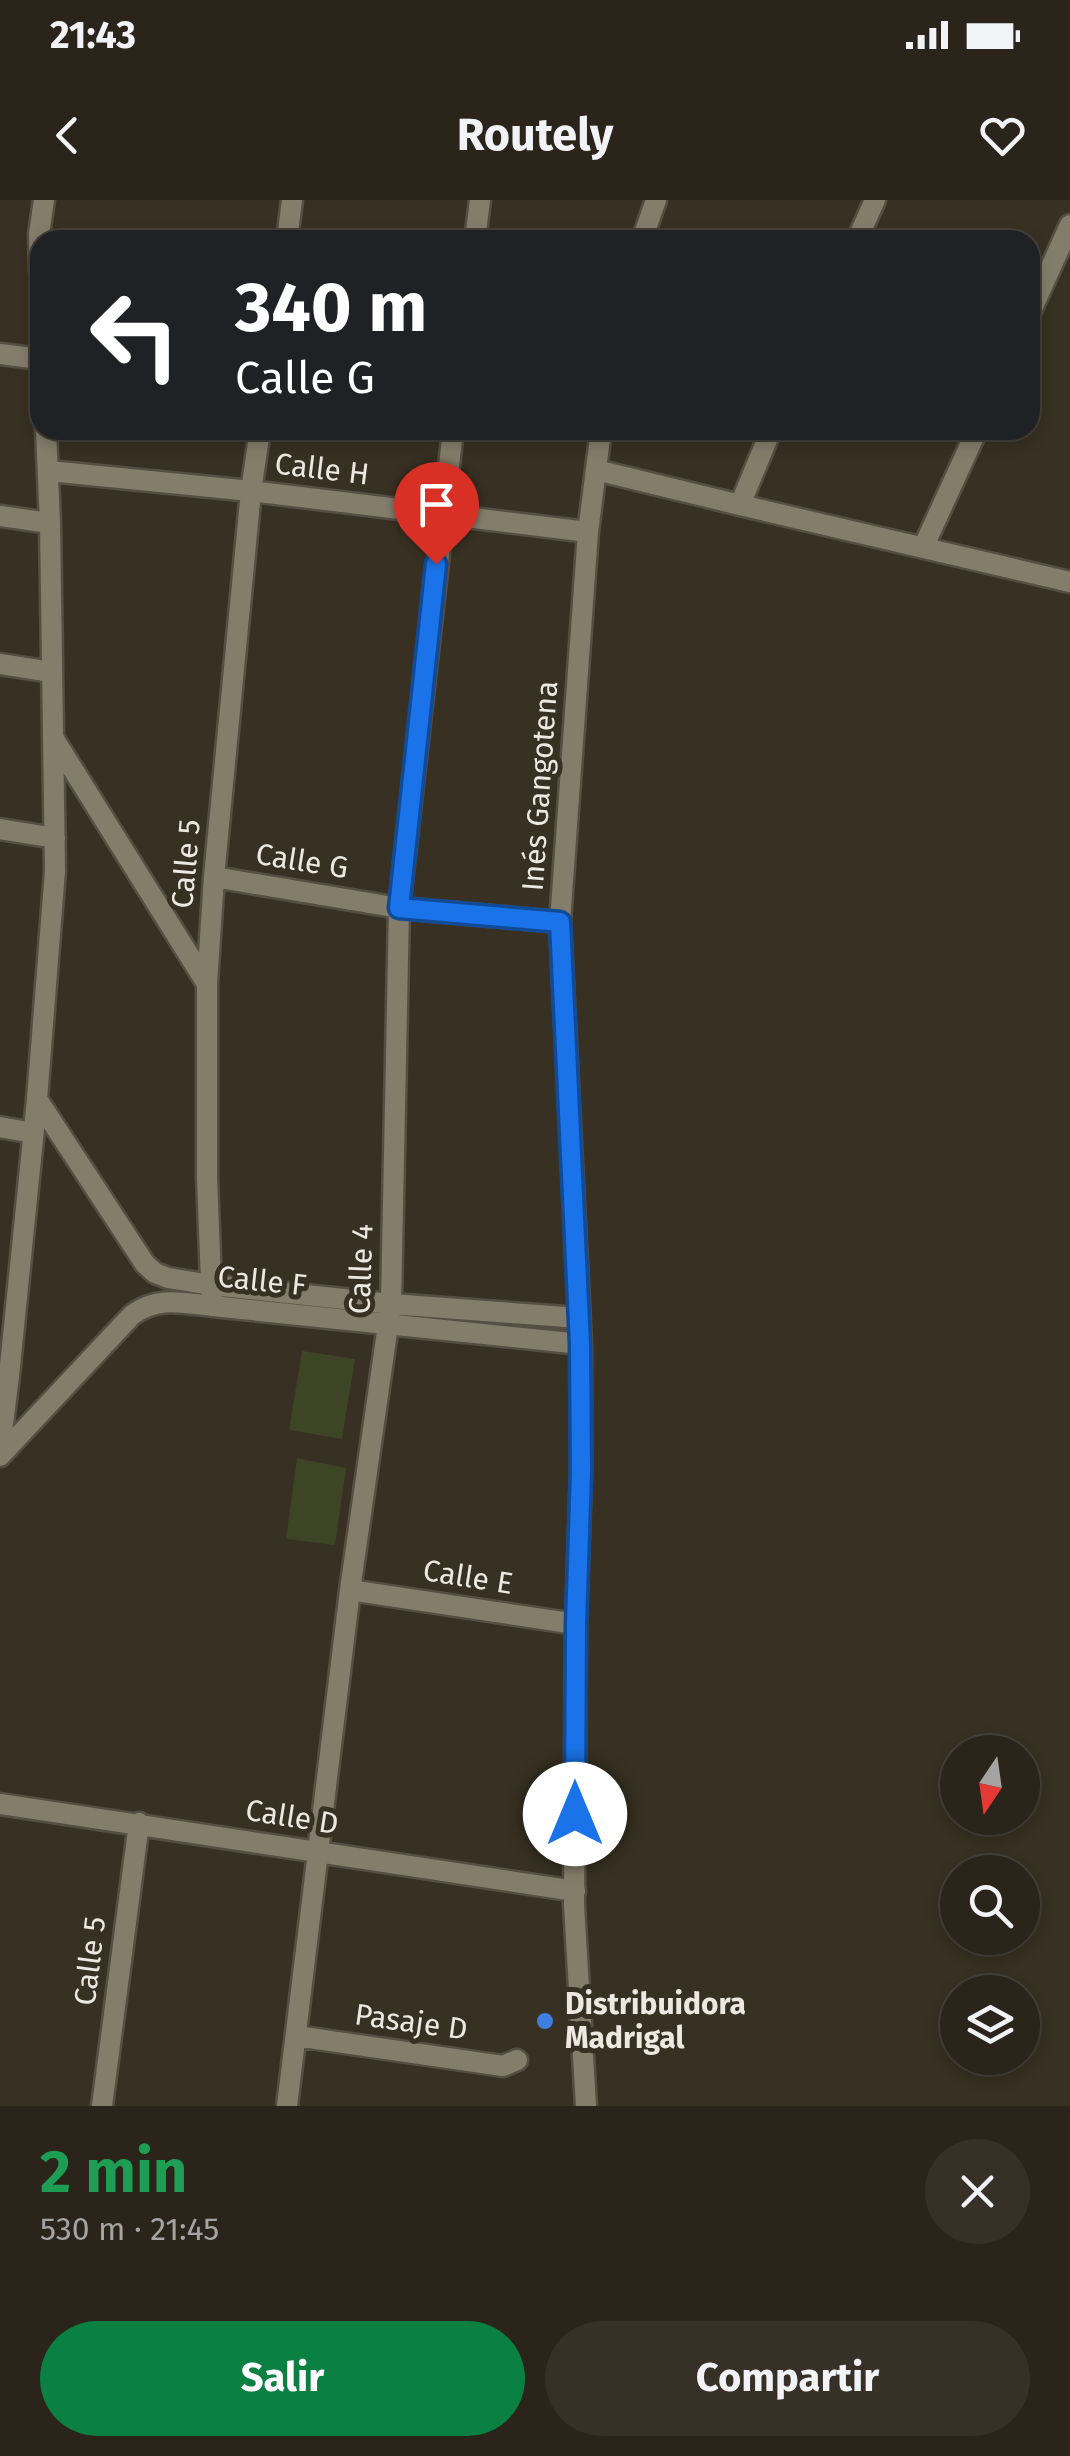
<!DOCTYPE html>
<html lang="es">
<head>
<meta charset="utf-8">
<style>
	:root { --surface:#2a241a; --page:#363027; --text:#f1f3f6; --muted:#a5a4a2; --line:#464139; --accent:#0b8043 }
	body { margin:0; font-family:"Fira Sans",sans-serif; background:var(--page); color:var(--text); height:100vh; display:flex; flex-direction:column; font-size:38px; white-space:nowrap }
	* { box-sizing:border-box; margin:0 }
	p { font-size:32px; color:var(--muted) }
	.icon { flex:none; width:55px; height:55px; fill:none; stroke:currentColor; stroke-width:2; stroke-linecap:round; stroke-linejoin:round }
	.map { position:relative; height:1906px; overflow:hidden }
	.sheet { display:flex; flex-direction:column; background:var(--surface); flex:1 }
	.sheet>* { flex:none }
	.hud { position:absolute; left:30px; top:30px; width:1010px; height:210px; border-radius:30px; box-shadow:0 5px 15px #0003,0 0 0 2px var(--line); background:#202124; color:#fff; overflow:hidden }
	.needle { width:65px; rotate:193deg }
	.controls { position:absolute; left:940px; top:1535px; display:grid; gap:20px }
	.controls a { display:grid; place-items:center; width:100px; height:100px; border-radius:50%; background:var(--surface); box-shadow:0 5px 15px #0003,0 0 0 2px var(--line); font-size:50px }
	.pin { position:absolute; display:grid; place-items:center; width:85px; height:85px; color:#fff; margin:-102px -42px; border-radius:50% 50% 50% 0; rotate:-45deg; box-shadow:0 0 10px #0007 }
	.pin .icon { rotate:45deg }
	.me { position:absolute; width:110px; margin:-55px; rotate:0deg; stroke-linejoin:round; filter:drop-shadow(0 0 8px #0008) }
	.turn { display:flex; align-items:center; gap:35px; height:210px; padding:0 40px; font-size:45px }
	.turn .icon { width:130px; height:130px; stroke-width:2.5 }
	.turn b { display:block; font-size:70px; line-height:85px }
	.round { display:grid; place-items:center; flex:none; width:105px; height:105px; border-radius:52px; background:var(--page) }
	.head { display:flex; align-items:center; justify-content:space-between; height:170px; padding:0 40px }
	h1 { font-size:60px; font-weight:700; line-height:75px; color:#1e9e55 }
	.button { display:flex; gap:20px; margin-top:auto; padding:20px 40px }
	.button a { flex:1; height:115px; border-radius:60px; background:var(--accent); color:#fff; font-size:40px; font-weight:700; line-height:115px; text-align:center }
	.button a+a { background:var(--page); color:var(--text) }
	.status { display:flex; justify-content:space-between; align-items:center; height:70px; padding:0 50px; background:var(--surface); direction:ltr }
	.status svg { height:28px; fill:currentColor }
	header { display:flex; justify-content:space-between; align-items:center; height:130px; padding:0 40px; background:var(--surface); font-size:45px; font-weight:700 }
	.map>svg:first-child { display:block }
	.green { fill:#3e4526 }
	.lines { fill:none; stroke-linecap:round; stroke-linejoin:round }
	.minor-casing { stroke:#554e42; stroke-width:25 }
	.minor { stroke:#857d6c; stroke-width:20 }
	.route-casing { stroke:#114b97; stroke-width:25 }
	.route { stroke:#1a73e8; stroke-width:18 }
	.shop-dot { fill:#3f7fe0; stroke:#383022; stroke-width:4 }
	.labels { text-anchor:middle; stroke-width:10; stroke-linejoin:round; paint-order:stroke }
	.street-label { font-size:30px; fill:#ede9e0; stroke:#383022 }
	.poi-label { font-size:30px; font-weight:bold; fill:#ede9e0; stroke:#383022; text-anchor:start }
</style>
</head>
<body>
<div class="status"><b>21:43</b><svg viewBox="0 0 49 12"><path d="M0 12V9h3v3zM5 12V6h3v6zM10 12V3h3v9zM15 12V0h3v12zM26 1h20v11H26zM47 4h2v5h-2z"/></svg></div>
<header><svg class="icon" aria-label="back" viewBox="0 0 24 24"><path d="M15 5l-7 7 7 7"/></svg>Routely<svg class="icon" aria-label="heart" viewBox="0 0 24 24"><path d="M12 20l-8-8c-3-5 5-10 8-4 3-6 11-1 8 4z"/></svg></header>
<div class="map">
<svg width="1070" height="1906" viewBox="0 0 1070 1906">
	<rect width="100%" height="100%" fill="#383022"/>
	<path class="green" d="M 302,1151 L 355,1159 L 342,1239 L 289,1230 Z
		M 297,1258 L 346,1268 L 335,1345 L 286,1339 Z"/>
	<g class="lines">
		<defs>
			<path id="minor" d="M 287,40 L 292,0
				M 475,40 L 480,0
				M 642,40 L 656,0
				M 857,40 L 875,0
				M 40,72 L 39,34 L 44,0
				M 1030,113 L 1070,25
				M 0,154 L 40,159
				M 596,270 L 740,305 L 771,230
				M 49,271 L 251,291 L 588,332
				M 740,305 L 1070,382
				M 0,316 L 50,323
				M 923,348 L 977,230
				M 0,464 L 51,472
				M 54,539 L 207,784
				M 0,629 L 55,638
				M 214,677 L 399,708 L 560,722
				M 37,899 L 145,1064 L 155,1073 L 168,1078 L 211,1085 L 391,1104 L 579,1118
				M 0,927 L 33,933
				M 212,1106 L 207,978 L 207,784 L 214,677 L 251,291 L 260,230
				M 0,1248 L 9,1176 L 37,899 L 55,671 L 50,323 L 46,230
				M 0,1256 L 132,1115 C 158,1096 182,1103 212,1106 L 581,1144
				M 350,1390 L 576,1424
				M 0,1604 L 575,1691
				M 296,1836 L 503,1866 L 517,1860
				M 102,1906 L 139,1623
				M 287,1906 L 350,1390 L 391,1104 L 399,708 L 453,230
				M 586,1906 L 574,1705 L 576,1424 L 581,1272 L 581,1144 L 560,722 L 588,332 L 601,230"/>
		</defs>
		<use href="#minor" class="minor-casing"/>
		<use href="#minor" class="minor"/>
	</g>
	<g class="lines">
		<defs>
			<path id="route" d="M 436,364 L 399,708 L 560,722 L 580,1144 L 581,1272 L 576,1424 L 575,1614"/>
		</defs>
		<use href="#route" class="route-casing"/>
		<use href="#route" class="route"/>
	</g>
	<circle class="shop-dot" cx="545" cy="1821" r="10"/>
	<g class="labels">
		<g class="street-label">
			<text transform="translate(322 269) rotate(7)" y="10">Calle H</text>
			<text transform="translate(540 586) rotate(-86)" y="10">Inés Gangotena</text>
			<text transform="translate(302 661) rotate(9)" y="10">Calle G</text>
			<text transform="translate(186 664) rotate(-85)" y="10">Calle 5</text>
			<text transform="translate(361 1069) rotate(-88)" y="10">Calle 4</text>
			<text transform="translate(262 1081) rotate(6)" y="10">Calle F</text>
			<text transform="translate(468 1377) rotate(9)" y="10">Calle E</text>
			<text transform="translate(292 1617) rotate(9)" y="10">Calle D</text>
			<text transform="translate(90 1761) rotate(-83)" y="10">Calle 5</text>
			<text transform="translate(411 1822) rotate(8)" y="10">Pasaje D</text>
		</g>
		<g class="poi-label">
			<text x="565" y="1814">Distribuidora<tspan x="565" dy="34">Madrigal</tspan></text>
		</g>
	</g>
</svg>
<div class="controls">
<a><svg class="needle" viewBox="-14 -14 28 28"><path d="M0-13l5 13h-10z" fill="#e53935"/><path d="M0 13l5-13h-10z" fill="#a5a4a2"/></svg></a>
<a><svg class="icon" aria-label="search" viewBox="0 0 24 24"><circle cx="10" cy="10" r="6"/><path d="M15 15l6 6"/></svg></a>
<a><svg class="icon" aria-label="layers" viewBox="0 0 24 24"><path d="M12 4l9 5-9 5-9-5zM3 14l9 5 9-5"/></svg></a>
</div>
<div class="pin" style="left:436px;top:364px;background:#d93025"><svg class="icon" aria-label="arrive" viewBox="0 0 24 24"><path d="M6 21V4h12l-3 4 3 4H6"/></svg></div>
<svg class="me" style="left:575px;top:1614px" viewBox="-20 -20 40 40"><circle r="19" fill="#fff"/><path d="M0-13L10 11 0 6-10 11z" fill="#1a73e8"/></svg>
<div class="hud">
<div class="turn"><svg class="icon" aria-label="left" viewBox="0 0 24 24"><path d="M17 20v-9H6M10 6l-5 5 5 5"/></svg><div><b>340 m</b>Calle G</div></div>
</div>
</div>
<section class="sheet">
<div class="head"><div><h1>2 min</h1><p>530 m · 21:45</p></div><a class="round"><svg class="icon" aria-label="close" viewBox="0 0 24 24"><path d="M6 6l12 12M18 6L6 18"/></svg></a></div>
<div class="button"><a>Salir</a><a>Compartir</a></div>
</section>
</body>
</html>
